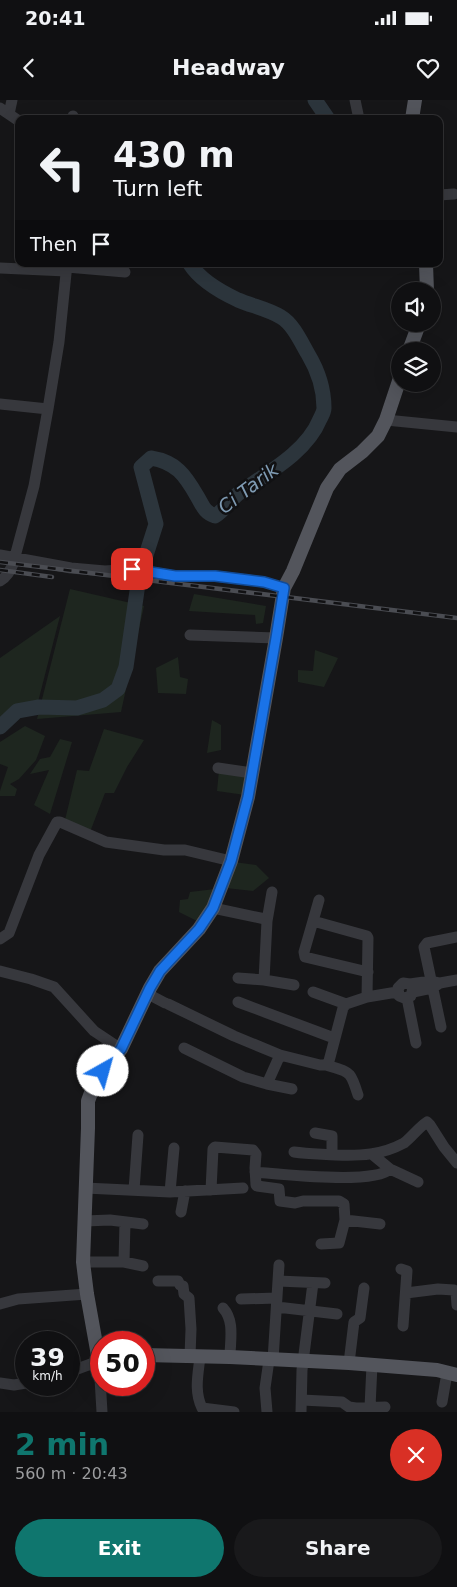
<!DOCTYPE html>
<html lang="en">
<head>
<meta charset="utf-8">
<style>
	:root { --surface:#101012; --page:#19191b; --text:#f1f3f6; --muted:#9c9d9f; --line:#303032; --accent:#0f766e }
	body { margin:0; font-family:"DejaVu Sans",sans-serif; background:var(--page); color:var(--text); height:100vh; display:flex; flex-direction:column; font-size:19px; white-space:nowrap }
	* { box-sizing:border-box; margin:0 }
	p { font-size:16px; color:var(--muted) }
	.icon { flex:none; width:28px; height:28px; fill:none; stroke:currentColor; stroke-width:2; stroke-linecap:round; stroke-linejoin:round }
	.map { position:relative; height:1312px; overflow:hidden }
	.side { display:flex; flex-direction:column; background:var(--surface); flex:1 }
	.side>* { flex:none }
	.guide { position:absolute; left:15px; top:15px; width:428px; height:152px; border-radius:10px; box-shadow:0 5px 20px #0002,0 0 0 1px var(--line); background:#101012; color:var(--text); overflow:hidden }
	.tools { position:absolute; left:391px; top:182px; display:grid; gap:10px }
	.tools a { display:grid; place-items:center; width:50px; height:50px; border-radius:50%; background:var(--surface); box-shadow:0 5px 20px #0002,0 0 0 1px var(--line); font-size:25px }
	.speed { position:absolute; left:15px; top:1231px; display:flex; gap:10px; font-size:25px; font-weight:700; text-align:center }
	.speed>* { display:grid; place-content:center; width:65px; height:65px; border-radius:50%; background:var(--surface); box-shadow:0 5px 20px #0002,0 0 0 1px var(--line); line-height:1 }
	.speed small { font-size:12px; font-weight:400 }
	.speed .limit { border:8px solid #d22; background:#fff; color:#111 }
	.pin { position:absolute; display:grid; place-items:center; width:42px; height:42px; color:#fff; margin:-21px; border-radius:10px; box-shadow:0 2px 8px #0006 }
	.me { position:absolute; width:55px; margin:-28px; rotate:38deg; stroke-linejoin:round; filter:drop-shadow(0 0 4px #0008) }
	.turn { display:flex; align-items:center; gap:18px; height:105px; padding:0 15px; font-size:22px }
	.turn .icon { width:65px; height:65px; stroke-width:2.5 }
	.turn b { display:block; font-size:35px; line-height:42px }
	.then { display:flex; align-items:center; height:48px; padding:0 15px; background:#0003; gap:10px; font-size:19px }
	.round { display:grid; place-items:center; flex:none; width:52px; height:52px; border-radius:26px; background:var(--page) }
	.headline { display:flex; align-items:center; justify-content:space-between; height:85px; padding:0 15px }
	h1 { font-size:30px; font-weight:700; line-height:38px; color:var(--accent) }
	.button { display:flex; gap:10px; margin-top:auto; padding:10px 15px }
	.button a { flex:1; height:58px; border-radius:30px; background:var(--accent); color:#fff; font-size:20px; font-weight:700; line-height:58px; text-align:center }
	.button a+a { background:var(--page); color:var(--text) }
	.status { display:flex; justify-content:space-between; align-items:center; height:35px; padding:0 25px; background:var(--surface); direction:ltr }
	.status svg { height:14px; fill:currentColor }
	header { display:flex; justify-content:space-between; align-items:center; height:65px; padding:0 15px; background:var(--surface); font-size:22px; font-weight:700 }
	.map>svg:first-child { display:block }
	.green { fill:#1e261f }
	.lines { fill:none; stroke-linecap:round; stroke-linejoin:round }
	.river { stroke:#2c353c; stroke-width:15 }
	.minor { stroke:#37383d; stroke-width:11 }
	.major { stroke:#53555c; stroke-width:14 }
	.rail-casing { stroke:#4a4c52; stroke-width:4.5 }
	.rail { stroke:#111113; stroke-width:2.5; stroke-dasharray:8; stroke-linecap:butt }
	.route-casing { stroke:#114b97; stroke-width:12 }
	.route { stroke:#1a73e8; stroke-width:9 }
	.labels { text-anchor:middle; stroke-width:5; stroke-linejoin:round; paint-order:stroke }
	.water-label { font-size:19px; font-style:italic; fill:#7f9bb3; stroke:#111113 }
</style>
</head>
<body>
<div class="status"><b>20:41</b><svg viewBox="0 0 49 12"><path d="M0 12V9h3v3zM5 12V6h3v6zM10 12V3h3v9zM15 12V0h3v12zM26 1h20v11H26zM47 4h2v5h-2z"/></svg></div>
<header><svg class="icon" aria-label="back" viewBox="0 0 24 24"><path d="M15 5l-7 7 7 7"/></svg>Headway<svg class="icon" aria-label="heart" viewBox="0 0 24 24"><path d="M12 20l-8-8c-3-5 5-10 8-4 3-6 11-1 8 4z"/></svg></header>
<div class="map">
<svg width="457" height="1312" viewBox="0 0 457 1312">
	<rect width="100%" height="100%" fill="#161618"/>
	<path class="green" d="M 70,489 L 144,506 L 121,612 L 37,619 Z
		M 194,494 L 266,506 L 263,523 L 256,524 L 255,515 L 189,511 Z
		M 60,516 L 38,602 L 0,630 L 0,558 Z
		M 315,550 L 338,558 L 324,587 L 298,582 L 298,570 L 313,571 Z
		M 178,557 L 180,577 L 188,579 L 186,594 L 158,593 L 156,568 Z
		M 212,620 L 221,625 L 221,650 L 207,653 Z
		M 25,626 L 45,636 L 36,660 L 19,679 L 10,684 L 17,689 L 15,696 L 0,696 L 0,691 L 8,667 L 0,664 L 0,642 Z
		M 104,629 L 144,640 L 127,667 L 114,693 L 105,693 L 90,732 L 65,720 L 77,670 L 89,671 Z
		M 60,639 L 72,642 L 50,714 L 34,705 L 49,670 L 30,674 L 40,659 L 50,657 Z
		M 219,670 L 248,675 L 245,695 L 217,691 Z
		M 234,762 L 256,765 L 269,778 L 253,791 L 226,788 Z
		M 215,789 L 199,822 L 179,812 L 180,800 L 188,799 L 190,792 Z"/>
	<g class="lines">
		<path class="river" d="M 315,0 L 328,19
			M 0,627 L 17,611 L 39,607 L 77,608 L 103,600 L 118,589 L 126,567 L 139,477 L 156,424 L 141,367 L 151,358 C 176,362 185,375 197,396 C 203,406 204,412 215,416 C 226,409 232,397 243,390 C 271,371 307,351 320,319 C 322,315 324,312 324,308 C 324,289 317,269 308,254 C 301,242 293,224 281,217 C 268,209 252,206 238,200 C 221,192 200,180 190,164"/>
		<path class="minor" d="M 355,0 L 359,19
			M 0,8 L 19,21
			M 9,14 L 12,0
			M 72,19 L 73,16
			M 439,95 L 454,94
			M 67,167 L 125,172
			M 0,168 L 66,171
			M 0,304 L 48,309
			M 386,320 L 457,327
			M 0,455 L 71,468 L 105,471 L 132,469 L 175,476 L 215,476 L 248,480 L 264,482 L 284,488
			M 0,481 C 7,477 10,471 13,464 L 34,386 L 48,309 L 59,242 L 67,164
			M 190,535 L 276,538
			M 218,668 L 252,673
			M 213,808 L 265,819 L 267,821 L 264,880
			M 267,821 L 272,792
			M 313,821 L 319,800
			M 0,839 L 9,833 L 39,755 L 57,722 L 60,722 L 106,742 L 164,750 L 185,750 L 231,761
			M 0,871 L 31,879 L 54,887 L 94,931 L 121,949
			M 238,878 L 264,880 L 294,885
			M 410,884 L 413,888 L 411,896 L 404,898 L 399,896 L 398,888 L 403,883 L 410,884 L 431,881 L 440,883
			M 313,892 L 346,904
			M 413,892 L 432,888 L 440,883 L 457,880
			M 148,894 L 165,903
			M 367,897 L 397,892
			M 407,898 L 416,943
			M 238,902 L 334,938
			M 168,904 L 234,936 L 280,955 L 320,965 L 326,965 L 329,961 L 343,908 L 346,904 L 367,897 L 368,838 L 367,836 L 313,821 L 304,852 L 305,857 L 368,872
			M 441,927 L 424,847 L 427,843 L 457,837
			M 184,948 L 243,977 L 267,984
			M 280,955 L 267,984 L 292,989
			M 326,965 C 350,973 350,969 358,995
			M 315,1033 L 332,1036 L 332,1055
			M 294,1052 C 308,1054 322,1054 336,1055 C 360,1056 382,1055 404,1043 C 412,1037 418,1028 427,1022 L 430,1025 L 444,1047 L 457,1063
			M 373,1055 L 390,1069 L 418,1082
			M 255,1072 C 280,1074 374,1085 390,1069
			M 85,1088 L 170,1092 L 243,1088
			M 134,1090 L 138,1035
			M 211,1090 L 213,1049 L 215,1047 L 253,1050 L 256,1054 L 255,1068 L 256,1085 L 257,1086 L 279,1089 L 280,1101 L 295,1103 L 303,1101 L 339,1101 L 344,1104 L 345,1120 L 339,1143 L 321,1144
			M 170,1092 L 174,1048
			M 181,1112 L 185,1091
			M 345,1120 L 380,1124
			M 85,1121 L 110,1120 L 143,1124
			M 83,1162 L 124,1162 L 143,1166
			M 124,1162 L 125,1122
			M 401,1169 L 407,1171 L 403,1226
			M 158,1181 L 178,1181 L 180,1185 L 183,1186 L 184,1194 L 189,1198 L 191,1229 L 190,1256
			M 278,1181 L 325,1183
			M 406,1193 L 438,1189 L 454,1190 L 456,1192 L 457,1205
			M 241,1199 L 277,1198
			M 0,1204 L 18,1199 L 87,1194
			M 277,1207 L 337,1214
			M 223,1208 C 235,1221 230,1241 230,1257
			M 200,1257 C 198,1275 194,1291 202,1308 L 234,1312
			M 273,1260 L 279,1165
			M 349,1263 L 354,1222 L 360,1218 L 364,1188
			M 69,1272 L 99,1261 L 102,1312
			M 0,1283 L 14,1285 L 26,1283
			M 302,1300 L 342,1302 L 349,1307 L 356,1308 L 385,1307
			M 442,1302 L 447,1273
			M 370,1307 L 372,1265
			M 267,1312 L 265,1288 L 269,1260
			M 301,1312 L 302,1270 L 313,1183"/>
		<path class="major" d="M 412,19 L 415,0
			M 426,164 L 427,191
			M 409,251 L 419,224
			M 144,1255 L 230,1257 L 349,1263 L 437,1270 L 457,1275
			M 101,1260 L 99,1261 L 87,1194 L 83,1162 L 88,1028 L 88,1001 L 95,982 L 121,949 L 150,888 L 160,871 L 199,829 L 213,808 L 231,761 L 248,697 L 276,538 L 284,488 L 293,471 L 327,388 L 340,369 L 362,352 L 378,336 L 386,320 L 400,278"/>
		<defs>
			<path id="rail" d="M 0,462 L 457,518
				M 0,470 L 52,477"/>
		</defs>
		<use href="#rail" class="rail-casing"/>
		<use href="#rail" class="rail"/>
	</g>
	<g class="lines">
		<defs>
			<path id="route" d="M 103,971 L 121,949 L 150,888 L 160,871 L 199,829 L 213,808 L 231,761 L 248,697 L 276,538 L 284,488 L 264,482 L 248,480 L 215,476 L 175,476 L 132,469"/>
		</defs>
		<use href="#route" class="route-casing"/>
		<use href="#route" class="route"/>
	</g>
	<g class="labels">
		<g class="water-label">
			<text transform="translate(248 388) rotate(-37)" y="7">Ci Tarik</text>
		</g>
	</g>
</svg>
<div class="tools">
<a><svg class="icon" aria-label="sound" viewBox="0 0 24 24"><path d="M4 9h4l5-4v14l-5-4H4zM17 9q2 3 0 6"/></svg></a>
<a><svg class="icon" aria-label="layers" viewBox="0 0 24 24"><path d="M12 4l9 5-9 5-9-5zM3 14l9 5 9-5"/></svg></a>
</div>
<div class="speed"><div>39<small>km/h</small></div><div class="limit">50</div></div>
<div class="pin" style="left:132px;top:469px;background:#d93025"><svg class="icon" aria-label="arrive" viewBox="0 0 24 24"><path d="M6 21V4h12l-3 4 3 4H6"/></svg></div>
<svg class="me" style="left:103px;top:971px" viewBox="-20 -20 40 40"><circle r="19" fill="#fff"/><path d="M0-13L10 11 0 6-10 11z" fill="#1a73e8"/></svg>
<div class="guide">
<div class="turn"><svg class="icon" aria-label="left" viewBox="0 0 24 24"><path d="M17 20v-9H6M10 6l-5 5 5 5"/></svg><div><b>430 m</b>Turn left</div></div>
<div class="then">Then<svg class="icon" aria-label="arrive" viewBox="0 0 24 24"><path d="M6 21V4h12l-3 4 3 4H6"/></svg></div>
</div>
</div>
<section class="side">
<div class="headline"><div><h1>2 min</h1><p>560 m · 20:43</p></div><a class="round" style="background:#d93025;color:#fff"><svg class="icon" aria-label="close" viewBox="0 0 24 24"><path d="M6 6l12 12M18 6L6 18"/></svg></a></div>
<div class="button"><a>Exit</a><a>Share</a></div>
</section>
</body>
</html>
